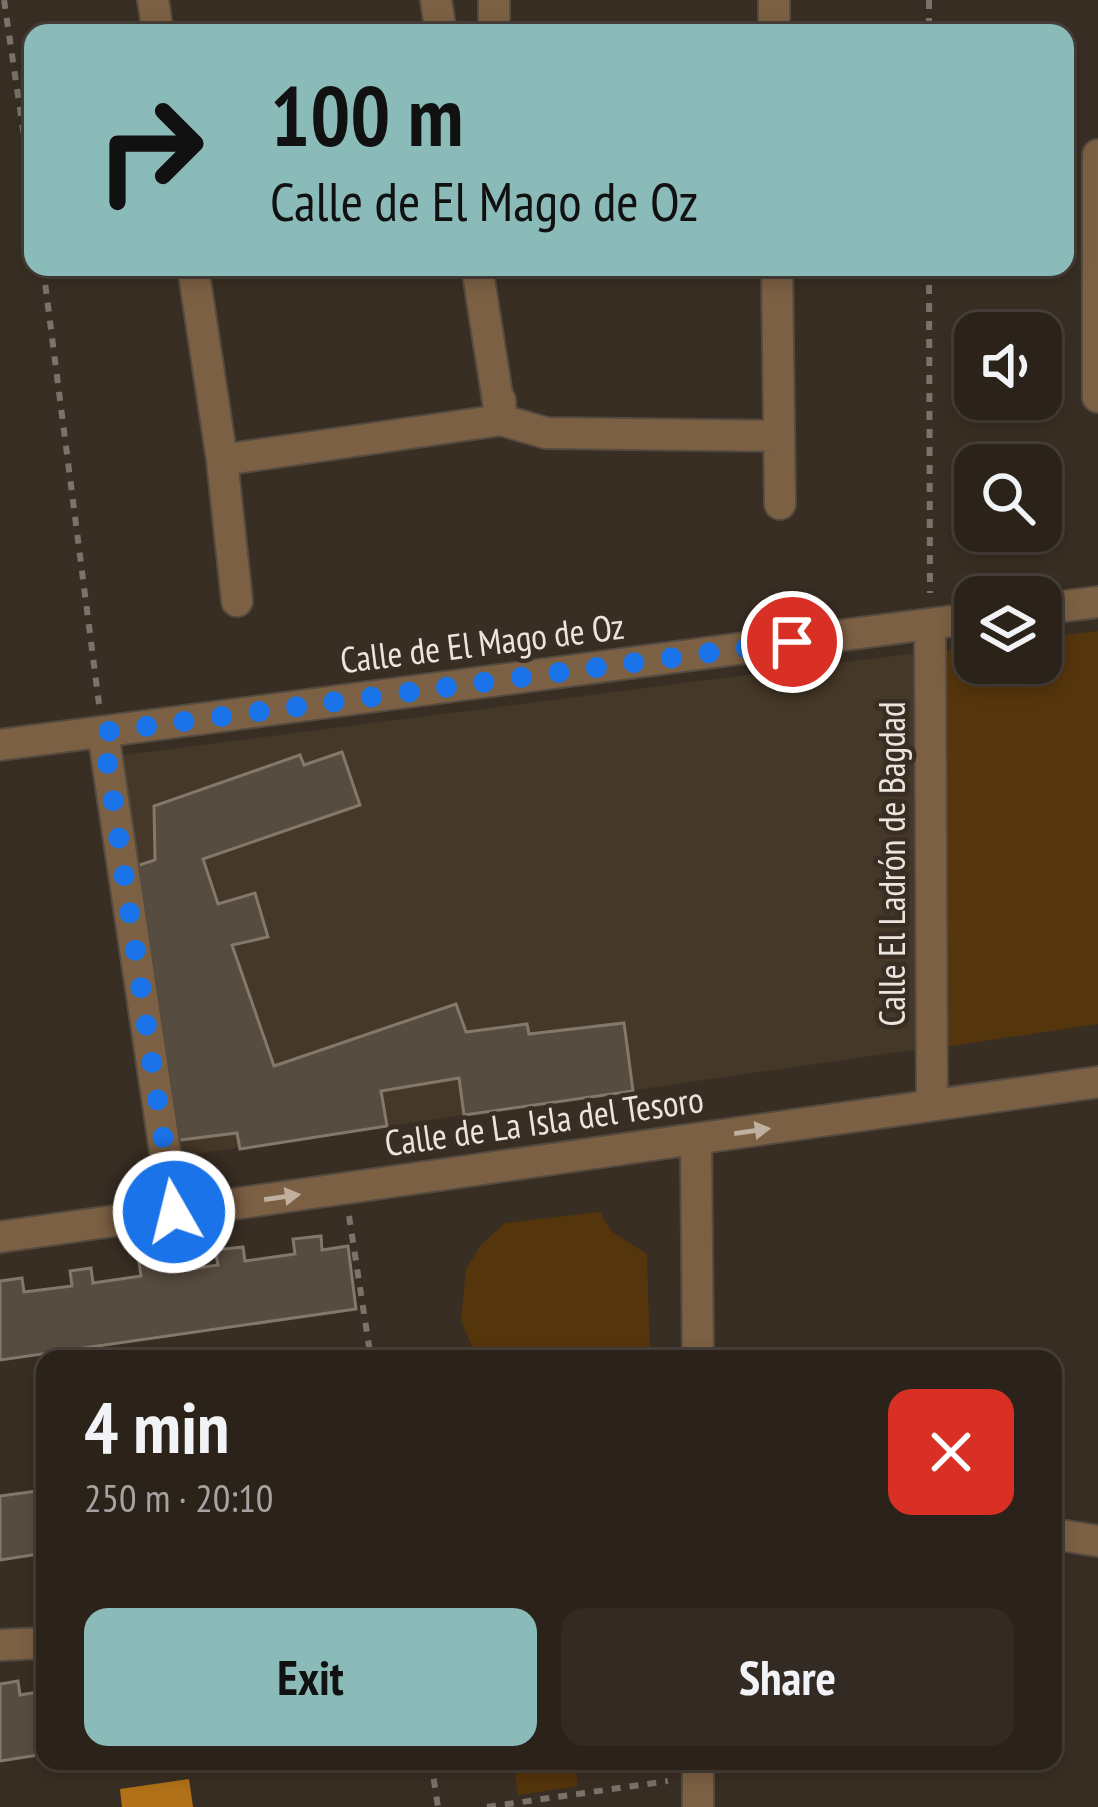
<!DOCTYPE html>
<html lang="en">
<head>
<meta charset="utf-8">
<style>
	:root { --surface:#2b221a; --page:#332a23; --text:#f1f3f6; --muted:#a6a4a2; --line:#473f39; --accent:#8bbbb9 }
	body { margin:0; font-family:"PT Sans Narrow",sans-serif; background:var(--page); color:var(--text); height:100vh; display:flex; flex-direction:column; font-size:45px; white-space:nowrap }
	* { box-sizing:border-box; margin:0 }
	p { font-size:39px; color:var(--muted) }
	.icon { flex:none; width:66px; height:66px; fill:none; stroke:currentColor; stroke-width:2; stroke-linecap:round; stroke-linejoin:round }
	.map { position:relative; flex:1; overflow:hidden }
	.side { position:absolute; left:36px; top:1350px; width:1026px; height:420px; display:flex; flex-direction:column; background:var(--surface); border-radius:24px; box-shadow:0 6px 18px #0003,0 0 0 3px var(--line) }
	.side>* { flex:none }
	.guide { position:absolute; left:24px; top:24px; width:1050px; height:252px; border-radius:24px; box-shadow:0 6px 18px #0003,0 0 0 3px var(--line); background:#8bbbb9; color:#111; overflow:hidden }
	.buttons { position:absolute; left:954px; top:312px; display:grid; gap:24px }
	.buttons a { display:grid; place-items:center; width:108px; height:108px; border-radius:24px; background:var(--surface); box-shadow:0 6px 18px #0003,0 0 0 3px var(--line); font-size:60px }
	.pin { position:absolute; display:grid; place-items:center; width:102px; height:102px; color:#fff; margin:-51px; border:6px solid #fff; border-radius:50%; box-shadow:0 3px 12px #0007 }
	.me { position:absolute; width:132px; margin:-66px; rotate:352deg; stroke-linejoin:round; filter:drop-shadow(0 0 9px #0008) }
	.turn { display:flex; align-items:center; gap:42px; height:252px; padding:0 48px; font-size:54px }
	.turn .icon { width:156px; height:156px; stroke-width:2.5 }
	.turn b { display:block; font-size:84px; line-height:102px }
	.round { display:grid; place-items:center; flex:none; width:126px; height:126px; border-radius:24px; background:var(--page) }
	.overview { display:flex; align-items:center; justify-content:space-between; height:204px; padding:0 48px }
	h1 { font-size:72px; font-weight:700; line-height:90px }
	.cta { display:flex; gap:24px; margin-top:auto; padding:24px 48px }
	.cta a { flex:1; height:138px; border-radius:24px; background:var(--accent); color:#111; font-size:48px; font-weight:700; line-height:138px; text-align:center }
	.cta a+a { background:var(--page); color:var(--text) }
	.map>svg:first-child { display:block }
	.built { fill:#463828 }
	.green { fill:#55350c }
	.water { fill:#b17118 }
	.building { fill:#574c40; stroke:#84786b; stroke-width:3 }
	.lines { fill:none; stroke-linecap:round; stroke-linejoin:round }
	.minor-casing { stroke:#564b41; stroke-width:34 }
	.path { stroke:#7c7269; stroke-width:6; stroke-dasharray:9 9; stroke-linecap:butt }
	.minor { stroke:#7c6043; stroke-width:30 }
	.oneway { fill:#bfb0a0 }
	.route { stroke:#1a73e8; stroke-width:21; stroke-dasharray:0 37.8 }
	.labels { text-anchor:middle; stroke-width:9; stroke-linejoin:round; paint-order:stroke }
	.street-label { font-size:36px; fill:#ece5de; stroke:#392e23 }
</style>
</head>
<body>
<div class="map">
<svg width="1098" height="1807" viewBox="0 0 1098 1807">
	<rect width="100%" height="100%" fill="#392e23"/>
	<path class="built" d="M 917,653 L 918,1049 L 174,1157 L 117,756 Z"/>
	<path class="green" d="M 1098,631 L 1098,1024 L 943,1047 L 942,651 L 975,646 L 975,663 L 1041,663 L 1041,638 Z
		M 600,1212 L 611,1231 L 647,1254 L 650,1359 L 477,1359 L 461,1320 L 466,1269 L 481,1245 L 505,1223 Z
		M 513,1761 L 574,1761 L 578,1786 L 518,1795 Z"/>
	<path class="water" d="M 189,1779 L 193,1807 L 122,1807 L 120,1789 Z"/>
	<path class="building" d="M 342,752 L 360,805 L 203,859 L 218,904 L 255,893 L 268,937 L 232,945 L 274,1066 L 456,1004 L 466,1032 L 527,1024 L 529,1034 L 624,1023 L 633,1091 L 464,1115 L 459,1078 L 381,1091 L 387,1126 L 240,1149 L 237,1133 L 172,1141 L 133,867 L 155,860 L 154,806 L 300,755 L 304,765 Z
		M 321,1236 L 322,1250 L 348,1246 L 356,1309 L 0,1360 L 0,1281 L 22,1278 L 24,1292 L 72,1286 L 70,1271 L 91,1268 L 93,1283 L 141,1276 L 139,1262 L 166,1257 L 169,1272 L 218,1265 L 215,1250 L 243,1247 L 245,1261 L 295,1254 L 293,1239 Z
		M 45,1490 L 45,1553 L 0,1560 L 0,1496 Z
		M 18,1681 L 20,1695 L 45,1691 L 45,1754 L 0,1761 L 0,1684 Z"/>
	<g class="lines">
		<defs>
			<path id="minor" d="M 153,0 L 158,33
				M 436,0 L 441,33
				M 494,0 L 494,33
				M 774,0 L 774,33
				M 1098,155 L 1098,397
				M 193,267 L 222,460 L 501,420 L 477,267
				M 777,267 L 780,504
				M 500,400 L 501,420 L 546,433 L 779,436
				M 222,460 L 237,601
				M 1041,609 L 1098,602
				M 930,624 L 932,1105
				M 103,732 L 174,1212
				M 0,745 L 975,618
				M 696,1139 L 698,1359
				M 0,1237 L 1098,1082
				M 1053,1534 L 1098,1541
				M 0,1645 L 45,1643
				M 698,1807 L 698,1761"/>
		</defs>
		<use href="#minor" class="minor-casing"/>
		<path class="path" d="M 4,0 L 33,198
			M 929,0 L 929,33
			M 43,267 L 99,704
			M 929,267 L 930,593
			M 349,1216 L 371,1359
			M 431,1761 L 438,1807
			M 487,1807 L 668,1781"/>
		<use href="#minor" class="minor"/>
	</g>
	<defs><path id="oneway-solid" d="M-6-.8H1V-3.2L6.5 0L1 3.2V.8H-6Z" transform="scale(3)"/></defs>
	<g class="oneway">
		<use href="#oneway-solid" transform="translate(752 1131) rotate(-8)"/>
		<use href="#oneway-solid" transform="translate(282 1197) rotate(-8)"/>
	</g>
	<g class="lines">
		<path class="route" d="M 174,1212 L 103,732 L 792,642"/>
	</g>
	<g class="labels">
		<g class="street-label">
			<text transform="translate(482 643) rotate(-7)" y="13">Calle de El Mago de Oz</text>
			<text transform="translate(892 864) rotate(-90)" y="13">Calle El Ladrón de Bagdad</text>
			<text transform="translate(544 1121) rotate(-8)" y="13">Calle de La Isla del Tesoro</text>
		</g>
	</g>
</svg>
<div class="buttons">
<a><svg class="icon" aria-label="sound" viewBox="0 0 24 24"><path d="M4 9h4l5-4v14l-5-4H4zM17 9q2 3 0 6"/></svg></a>
<a><svg class="icon" aria-label="search" viewBox="0 0 24 24"><circle cx="10" cy="10" r="6"/><path d="M15 15l6 6"/></svg></a>
<a><svg class="icon" aria-label="layers" viewBox="0 0 24 24"><path d="M12 4l9 5-9 5-9-5zM3 14l9 5 9-5"/></svg></a>
</div>
<div class="pin" style="left:792px;top:642px;background:#d93025"><svg class="icon" aria-label="arrive" viewBox="0 0 24 24"><path d="M6 21V4h12l-3 4 3 4H6"/></svg></div>
<svg class="me" style="left:174px;top:1212px" viewBox="-20 -20 40 40"><circle r="17" fill="#1a73e8" stroke="#fff" stroke-width="3"/><path d="M0-11L8 9 0 5-8 9z" fill="#fff"/></svg>
<div class="guide">
<div class="turn"><svg class="icon" aria-label="right" viewBox="0 0 24 24"><path d="M7 20v-9h11M14 6l5 5-5 5"/></svg><div><b>100 m</b>Calle de El Mago de Oz</div></div>
</div>
<section class="side">
<div class="overview"><div><h1>4 min</h1><p>250 m · 20:10</p></div><a class="round" style="background:#d93025;color:#fff"><svg class="icon" aria-label="close" viewBox="0 0 24 24"><path d="M6 6l12 12M18 6L6 18"/></svg></a></div>
<div class="cta"><a>Exit</a><a>Share</a></div>
</section>
</div>
</body>
</html>
